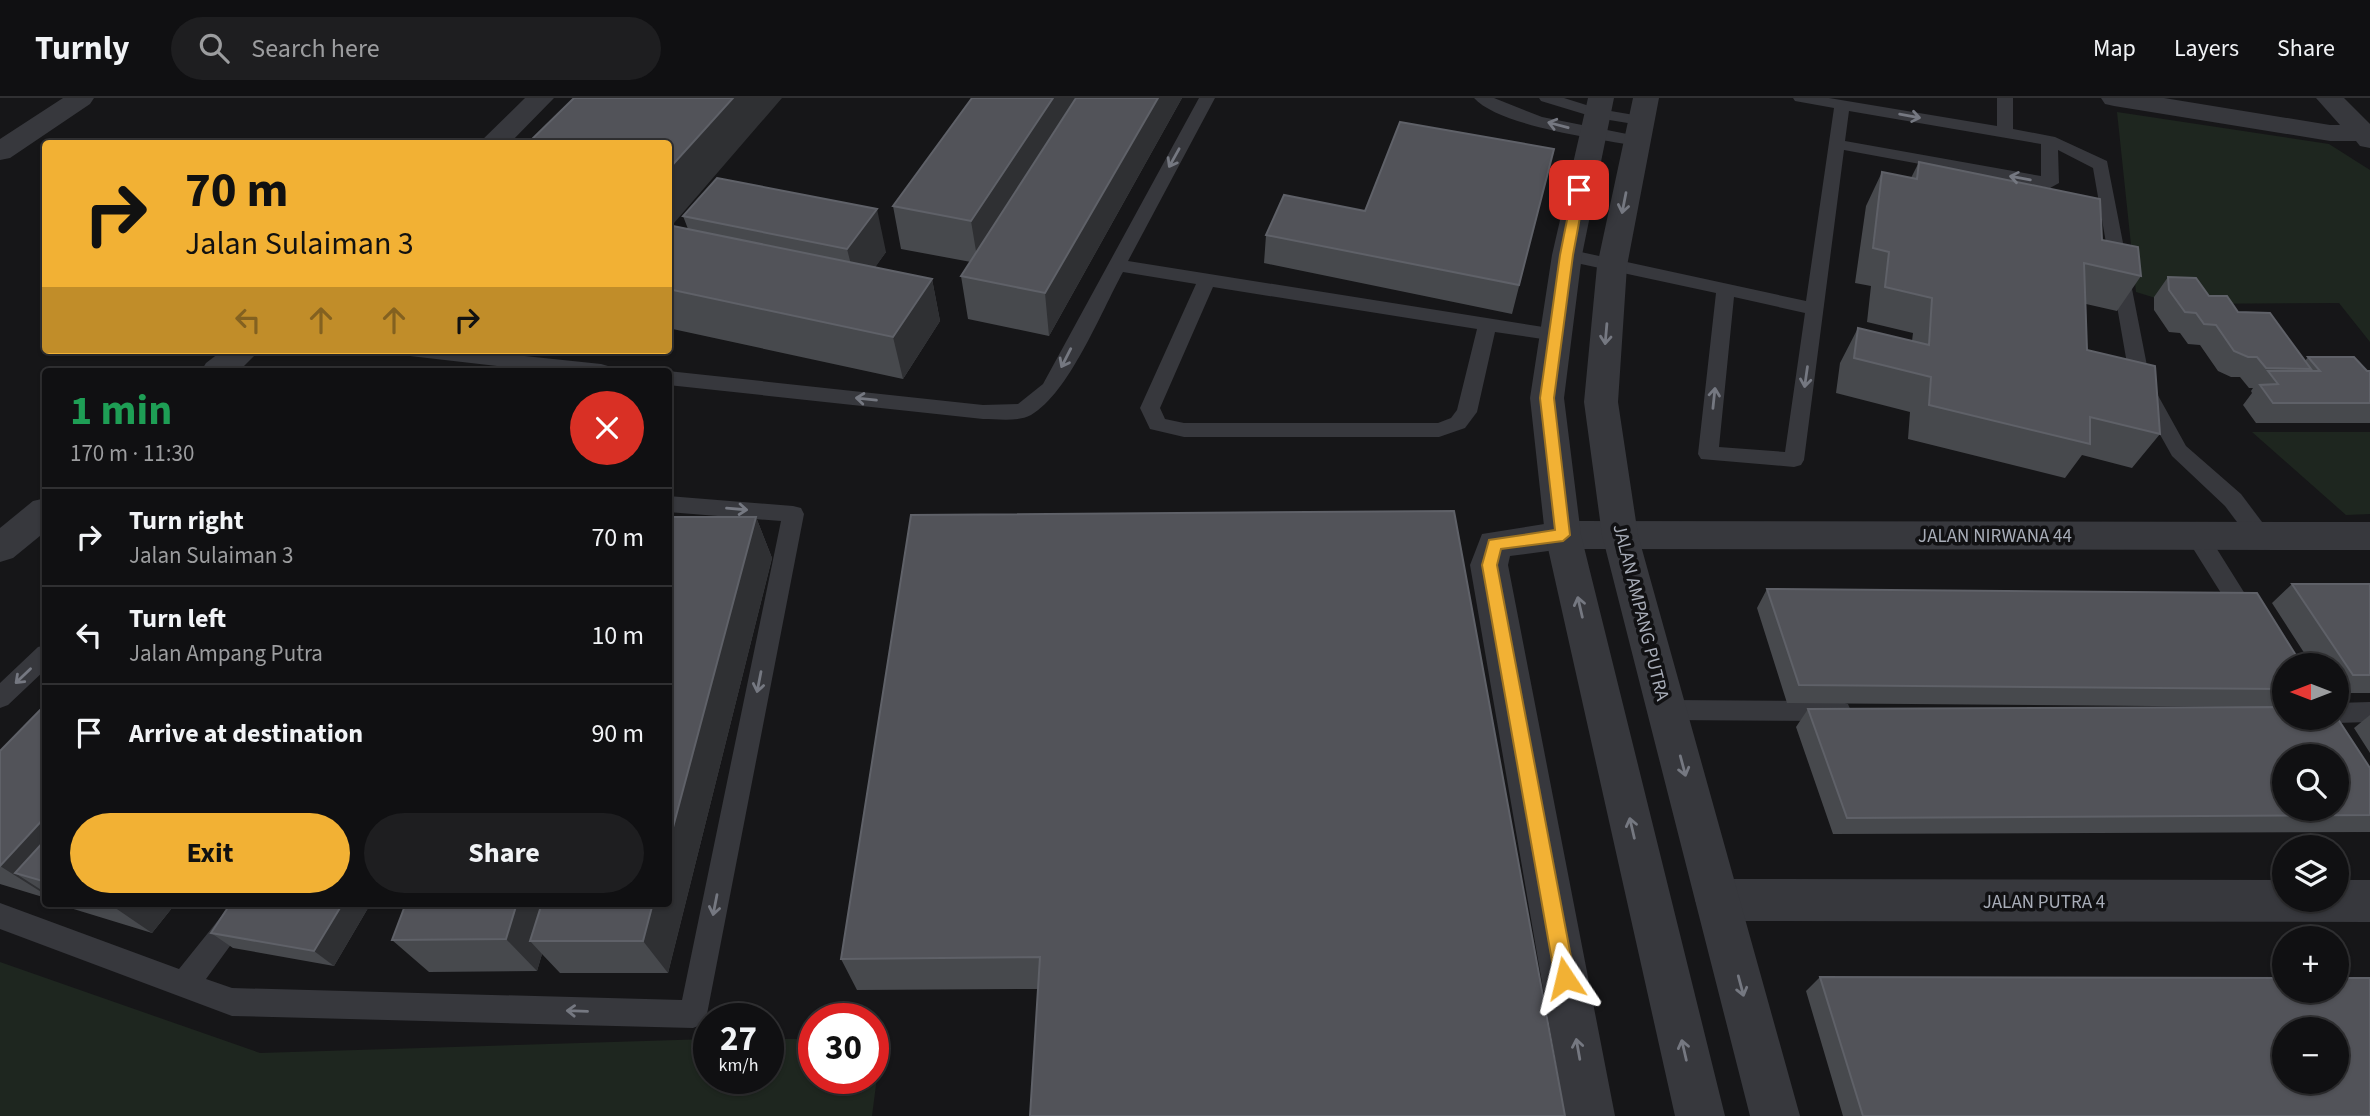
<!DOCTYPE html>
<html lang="en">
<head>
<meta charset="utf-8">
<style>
	:root { --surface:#101012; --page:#1e1e20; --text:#f1f3f6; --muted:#9c9d9f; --line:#303032; --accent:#f2b134 }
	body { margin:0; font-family:"Source Sans 3",sans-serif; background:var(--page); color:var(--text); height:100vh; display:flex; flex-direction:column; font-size:26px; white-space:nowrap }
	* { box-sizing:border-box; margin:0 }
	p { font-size:23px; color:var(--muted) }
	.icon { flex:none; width:38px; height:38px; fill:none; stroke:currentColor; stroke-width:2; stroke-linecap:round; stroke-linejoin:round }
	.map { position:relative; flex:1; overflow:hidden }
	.drawer { position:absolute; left:42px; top:270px; width:630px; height:539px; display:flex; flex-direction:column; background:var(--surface); border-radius:7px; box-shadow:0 2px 5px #0004,0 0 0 2px var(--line) }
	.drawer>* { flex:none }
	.hud { position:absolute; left:42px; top:42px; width:630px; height:214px; border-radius:7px; box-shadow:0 2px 5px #0004,0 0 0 2px var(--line); background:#f2b134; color:#111; overflow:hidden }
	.needle { width:46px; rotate:270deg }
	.controls { position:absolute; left:2272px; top:555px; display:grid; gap:14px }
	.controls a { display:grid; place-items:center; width:77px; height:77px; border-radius:50%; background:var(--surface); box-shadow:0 2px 5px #0004,0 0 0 2px var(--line); font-size:35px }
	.speed { position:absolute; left:693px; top:905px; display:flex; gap:14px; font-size:35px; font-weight:700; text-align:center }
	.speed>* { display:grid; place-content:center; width:91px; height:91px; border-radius:50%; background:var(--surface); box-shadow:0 2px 5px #0004,0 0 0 2px var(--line); line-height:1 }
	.speed small { font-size:18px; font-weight:400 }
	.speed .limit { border:10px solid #d22; background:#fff; color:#111 }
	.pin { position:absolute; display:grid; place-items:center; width:60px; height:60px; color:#fff; margin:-30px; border-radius:14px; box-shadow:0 4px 10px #0006 }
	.me { position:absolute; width:77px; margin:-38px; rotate:350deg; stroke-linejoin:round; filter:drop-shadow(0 0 5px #0008) }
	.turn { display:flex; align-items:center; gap:24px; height:147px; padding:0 28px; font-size:32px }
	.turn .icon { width:91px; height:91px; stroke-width:2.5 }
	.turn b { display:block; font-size:49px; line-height:60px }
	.lanes { display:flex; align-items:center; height:66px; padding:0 28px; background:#0003; justify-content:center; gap:35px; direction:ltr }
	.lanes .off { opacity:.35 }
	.round { display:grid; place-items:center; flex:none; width:74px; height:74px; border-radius:37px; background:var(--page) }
	.overview { display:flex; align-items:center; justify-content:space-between; height:119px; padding:0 28px }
	h1 { font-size:42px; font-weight:700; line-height:52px; color:#1e9e55 }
	.primary-button { display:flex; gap:14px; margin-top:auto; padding:14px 28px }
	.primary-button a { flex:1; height:80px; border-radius:42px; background:var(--accent); color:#111; font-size:28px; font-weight:700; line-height:80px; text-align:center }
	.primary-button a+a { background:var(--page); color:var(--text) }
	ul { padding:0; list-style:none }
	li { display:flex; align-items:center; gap:21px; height:98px; padding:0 28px; border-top:2px solid var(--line) }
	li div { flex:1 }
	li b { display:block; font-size:26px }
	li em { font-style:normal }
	header { display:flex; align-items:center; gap:42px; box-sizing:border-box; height:98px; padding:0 35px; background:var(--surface); border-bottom:2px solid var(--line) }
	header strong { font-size:33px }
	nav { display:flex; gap:38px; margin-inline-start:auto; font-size:24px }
	.search { width:490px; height:63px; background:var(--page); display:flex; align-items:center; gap:18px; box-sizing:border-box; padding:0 24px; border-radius:38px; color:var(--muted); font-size:26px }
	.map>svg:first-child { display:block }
	.green { fill:#1e261f }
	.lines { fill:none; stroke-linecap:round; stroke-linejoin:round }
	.service { fill:#37383d; fill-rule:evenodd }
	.minor { fill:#37383d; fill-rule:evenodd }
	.tertiary { fill:#37383d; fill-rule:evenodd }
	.wall { fill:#47494d }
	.shaded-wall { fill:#2f3033 }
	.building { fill:#525359; stroke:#5f6168; stroke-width:2; fill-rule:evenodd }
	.oneway { stroke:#757881 }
	.route { fill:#f2b134; stroke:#9d7322; stroke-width:2 }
	.labels { text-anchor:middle; stroke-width:7; stroke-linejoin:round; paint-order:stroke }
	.street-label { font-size:19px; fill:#a8adb8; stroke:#111113 }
</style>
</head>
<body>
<header>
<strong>Turnly</strong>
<div class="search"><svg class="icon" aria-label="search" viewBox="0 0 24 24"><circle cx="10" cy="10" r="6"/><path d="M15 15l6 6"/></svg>Search here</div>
<nav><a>Map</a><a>Layers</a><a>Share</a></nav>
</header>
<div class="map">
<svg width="2370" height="1018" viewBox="0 0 2370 1018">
	<rect width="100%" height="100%" fill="#161618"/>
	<path class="green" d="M 2117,14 L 2329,46 L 2370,72 L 2370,244 L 2339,205 L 2175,206 L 2136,194 Z
		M 2252,334 L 2370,334 L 2370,416 L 2346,417 Z
		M 0,864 L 260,955 L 709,941 L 709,980 L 768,980 L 768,941 L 814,941 L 814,980 L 873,980 L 873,940 L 882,940 L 872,1018 L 0,1018 Z"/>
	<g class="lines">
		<path class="service" d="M 1199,0 L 1215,0 L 1128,163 L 1556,231 L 1563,233 L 1566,237 L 1563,241 L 1556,243 L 1495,234 L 1477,314 L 1465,330 L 1439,339 L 1184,339 L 1150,331 L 1140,310 L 1196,186 L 1123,174 C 1101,214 1069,295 1031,317 C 1019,324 997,321 983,321 L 668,287 L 668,273 L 983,307 L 1018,306 L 1043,286 ZM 1213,189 L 1477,231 L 1457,312 L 1451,320 L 1438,325 L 1184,325 L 1165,321 L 1160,310 Z
			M 1474,0 L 1494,0 L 1542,19 L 1637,38 L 1645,43 L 1637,48 C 1599,41 1499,28 1474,0 Z
			M 1539,0 L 1564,0 L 1599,11 L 1646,19 L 1648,22 L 1640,27 L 1597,20 L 1541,3 Z
			M 1793,0 L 1829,0 L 1997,28 L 1997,0 L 2013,0 L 2013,31 L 2055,39 L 2107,63 L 2150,283 L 2186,348 L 2241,396 L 2268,432 L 2271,438 L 2268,444 L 2260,446 L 2252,444 L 2225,408 L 2172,358 L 2130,283 L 2093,70 L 2058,52 L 2059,85 L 2050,90 L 1844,52 L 1804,362 L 1801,367 L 1794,369 L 1701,361 L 1698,356 L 1716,195 L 1567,163 L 1558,157 L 1567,151 L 1806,203 L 1834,10 L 1795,3 ZM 1849,13 L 2041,46 L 2041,78 L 1845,43 ZM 1734,199 L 1805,215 L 1785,354 L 1719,349 Z
			M 400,252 L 469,252 L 601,266 L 608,268 L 611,273 L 541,273 L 410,258 L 403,257 Z
			M 668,398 L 793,408 L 801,410 L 804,416 L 707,916 L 703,926 L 693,930 L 232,918 L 0,831 L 0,805 L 179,871 L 232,805 L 261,805 L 206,881 L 232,890 L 682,902 L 781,423 L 668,414 Z
			M 2197,430 L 2205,432 L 2257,515 L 2260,521 L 2257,527 L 2249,530 L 2241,527 L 2189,444 L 2186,438 L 2189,432 Z
			M 46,547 L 46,571 L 8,607 L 0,610 L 0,585 L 38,549 Z
			M 1667,602 L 1839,603 L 1848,606 L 1851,613 L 1848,620 L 1839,623 L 1667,622 L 1658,619 L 1655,612 L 1658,605 Z
			M 2370,604 L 2370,624 L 2336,625 L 2326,620 L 2336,620 L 2336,605 Z"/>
		<path class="minor" d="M 63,0 L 94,0 L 90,6 L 10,60 L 0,62 L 0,41 Z
			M 525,0 L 554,0 L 509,46 L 478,46 Z
			M 2101,0 L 2164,0 L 2330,27 L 2340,27 L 2316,0 L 2344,0 L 2370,26 L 2370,50 L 2360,48 L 2356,43 L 2330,43 L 2114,8 L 2105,6 Z
			M 223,252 L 260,252 L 239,273 L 201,273 L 206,265 Z
			M 46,400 L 46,433 L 13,460 L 0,464 L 0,430 L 33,403 Z
			M 1563,423 L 2370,424 L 2370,452 L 1563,451 L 1510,458 L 1508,467 L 1615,1018 L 1565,1018 L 1470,467 L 1482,436 Z
			M 1718,781 L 2284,782 L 2284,802 L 2336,802 L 2336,782 L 2370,782 L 2370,824 L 1718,823 L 1702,817 L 1695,802 L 1702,787 Z"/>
		<path class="tertiary" d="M 1588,0 L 1614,0 L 1582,157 L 1564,300 L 1581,437 L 1725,1018 L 1675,1018 L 1545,437 L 1530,300 L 1552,157 Z
			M 1633,0 L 1659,0 L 1627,168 L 1618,304 L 1638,437 L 1800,1018 L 1750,1018 L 1602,437 L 1584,304 L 1597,168 Z"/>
	</g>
	<path class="wall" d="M 972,0 L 1182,0 L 1049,238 L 968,221 L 961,178 L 971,164 L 901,151 L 893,108 Z
		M 1554,51 L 1512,216 L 1264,165 L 1266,137 L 1365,113 Z
		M 1919,64 L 2102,142 L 2141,178 L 2117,213 L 2086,206 L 2087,252 L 2160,336 L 2132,370 L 2082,357 L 2065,380 L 1908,341 L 1910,314 L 1836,295 L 1840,265 L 1858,230 L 1912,243 L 1913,235 L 1867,224 L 1871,188 L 1855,185 L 1866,108 L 1882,74 L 1911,80 Z
		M 683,118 L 886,154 L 875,169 L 932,181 L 940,223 L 903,281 L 668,230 L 668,133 L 688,131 Z
		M 2168,179 L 2209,198 L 2238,214 L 2305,263 L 2308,259 L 2370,273 L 2370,325 L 2256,325 L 2243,307 L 2252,295 L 2251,293 L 2253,290 L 2249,290 L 2240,279 L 2231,279 L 2218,273 L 2200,247 L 2188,246 L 2180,235 L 2169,234 L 2154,212 L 2154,199 Z
		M 1454,413 L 1038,891 L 857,892 L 841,861 Z
		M 756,419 L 772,460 L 668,875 L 560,875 L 542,856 L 537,873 L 429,874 L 392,842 Z
		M 2292,486 L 2370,486 L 2370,595 L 2336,595 L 2336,567 L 2312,567 L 2272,505 Z
		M 1767,491 L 2284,567 L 2284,620 L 2370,670 L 2370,734 L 1833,736 L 1796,629 L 1808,611 L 2271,609 L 1787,605 L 1757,510 Z
		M 46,606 L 46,800 L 0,786 L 0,653 Z
		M 2370,617 L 2370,655 L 2354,630 Z
		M 62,805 L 176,805 L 152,835 L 67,809 Z
		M 371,805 L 334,868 L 233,850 L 211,835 Z
		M 1820,879 L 2370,1018 L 1843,1018 L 1806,893 Z"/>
	<path class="shaded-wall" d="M 733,0 L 782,0 L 668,132 L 668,72 Z
		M 1053,0 L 1083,0 L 978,165 L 971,123 Z
		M 1158,0 L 1182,0 L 1049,238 L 1045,195 Z
		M 877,111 L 886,154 L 858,194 L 847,151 Z
		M 932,181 L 940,223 L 903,281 L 893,239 Z
		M 756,419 L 772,460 L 668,875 L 643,843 L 653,805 L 668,805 L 668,748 Z
		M 46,718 L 46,784 L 15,775 L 46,795 L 46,797 L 0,768 Z
		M 108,805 L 176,805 L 152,835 Z
		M 343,805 L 371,805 L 334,868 L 314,853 Z
		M 517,805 L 558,805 L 530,843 L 542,856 L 537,873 L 506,841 Z"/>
	<path class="building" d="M 574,0 L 733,0 L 668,72 L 668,46 L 527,46 Z
		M 972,0 L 1053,0 L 971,123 L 893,108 Z
		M 1076,0 L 1158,0 L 1045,195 L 961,178 Z
		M 1400,24 L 1554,51 L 1519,187 L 1266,137 L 1284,97 L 1365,113 Z
		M 1919,64 L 2100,101 L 2102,142 L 2138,149 L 2141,178 L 2084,165 L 2087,252 L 2155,268 L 2160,336 L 2090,319 L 2090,346 L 1929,307 L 1931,279 L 1854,260 L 1858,230 L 1929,247 L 1932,200 L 1885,189 L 1889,154 L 1873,150 L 1882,74 L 1917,81 Z
		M 717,80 L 877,111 L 847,151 L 683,118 Z
		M 673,128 L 932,181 L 893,239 L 668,191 L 668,133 Z
		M 2168,179 L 2196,180 L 2209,198 L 2227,198 L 2238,214 L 2270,215 L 2311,271 L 2266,270 L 2257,259 L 2248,259 L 2234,253 L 2216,227 L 2204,226 L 2196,215 L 2185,214 L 2169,192 Z
		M 2308,259 L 2354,259 L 2367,273 L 2370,273 L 2370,305 L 2273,305 L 2260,287 L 2278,286 L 2268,273 L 2320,273 Z
		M 1454,413 L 1565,1018 L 1030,1018 L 1040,859 L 841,861 L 911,417 Z
		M 668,419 L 756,419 L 668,748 Z
		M 2292,486 L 2370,486 L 2370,577 L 2353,577 Z
		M 1767,491 L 2257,495 L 2302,567 L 2284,567 L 2284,591 L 1799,587 Z
		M 46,606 L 46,718 L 0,768 L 0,653 Z
		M 2284,609 L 2284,620 L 2336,620 L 2336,618 L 2370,670 L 2370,717 L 1847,720 L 1808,611 ZM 2284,658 L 2336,658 L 2336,710 L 2284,710 Z
		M 46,741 L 46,784 L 15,775 Z
		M 231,805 L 343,805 L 314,853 L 211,835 Z
		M 406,805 L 517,805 L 506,841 L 392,842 Z
		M 542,805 L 653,805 L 643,843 L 530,843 Z
		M 1820,879 L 2284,880 L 2284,892 L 2336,892 L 2336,880 L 2370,880 L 2370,1018 L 1863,1018 ZM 2284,931 L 2336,931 L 2336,984 L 2284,984 Z"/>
	<defs><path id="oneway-shaft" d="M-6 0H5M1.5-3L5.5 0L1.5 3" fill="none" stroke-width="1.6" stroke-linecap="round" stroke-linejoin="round" transform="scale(1.75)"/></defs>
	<g class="oneway">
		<use href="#oneway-shaft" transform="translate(1910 18) rotate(10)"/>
		<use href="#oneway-shaft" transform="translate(1558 27) rotate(-165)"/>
		<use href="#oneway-shaft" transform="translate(1174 60) rotate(119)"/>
		<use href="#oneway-shaft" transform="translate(2020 80) rotate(-170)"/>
		<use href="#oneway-shaft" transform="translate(1624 105) rotate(101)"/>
		<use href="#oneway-shaft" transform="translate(1606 236) rotate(95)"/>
		<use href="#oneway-shaft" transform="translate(1066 260) rotate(117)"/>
		<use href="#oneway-shaft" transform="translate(1806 279) rotate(98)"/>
		<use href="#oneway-shaft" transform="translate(1714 300) rotate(-84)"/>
		<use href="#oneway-shaft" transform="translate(866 301) rotate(-174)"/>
		<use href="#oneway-shaft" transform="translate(737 411) rotate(5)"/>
		<use href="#oneway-shaft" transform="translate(1580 509) rotate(-103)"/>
		<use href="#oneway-shaft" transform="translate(23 578) rotate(136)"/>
		<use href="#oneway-shaft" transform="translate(759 584) rotate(101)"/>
		<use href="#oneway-shaft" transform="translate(1683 668) rotate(75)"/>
		<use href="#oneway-shaft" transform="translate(1632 730) rotate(-103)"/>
		<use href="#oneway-shaft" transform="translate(715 807) rotate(101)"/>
		<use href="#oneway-shaft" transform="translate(1741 888) rotate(75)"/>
		<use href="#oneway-shaft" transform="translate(577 913) rotate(-178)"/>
		<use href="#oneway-shaft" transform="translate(1578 951) rotate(-100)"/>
		<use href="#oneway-shaft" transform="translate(1684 952) rotate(-103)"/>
	</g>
	<path class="route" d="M 1579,88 L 1585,92 L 1573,157 L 1554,300 L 1570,437 L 1563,443 L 1501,451 L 1497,467 L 1575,880 L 1572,887 L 1565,890 L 1558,887 L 1555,880 L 1482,467 L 1489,442 L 1555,432 L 1540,300 L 1560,157 L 1573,92 Z"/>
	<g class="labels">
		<g class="street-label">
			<text x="1995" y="444">JALAN NIRWANA 44</text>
			<text transform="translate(1642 514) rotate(76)" y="7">JALAN AMPANG PUTRA</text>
			<text x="2044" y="810">JALAN PUTRA 4</text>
		</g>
	</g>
</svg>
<div class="controls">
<a><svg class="needle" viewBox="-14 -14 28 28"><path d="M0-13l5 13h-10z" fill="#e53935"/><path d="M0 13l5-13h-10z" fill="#9c9d9f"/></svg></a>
<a><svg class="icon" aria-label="search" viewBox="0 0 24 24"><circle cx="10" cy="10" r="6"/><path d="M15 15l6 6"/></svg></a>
<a><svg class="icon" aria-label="layers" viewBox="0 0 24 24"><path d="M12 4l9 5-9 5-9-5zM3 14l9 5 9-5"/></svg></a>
<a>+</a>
<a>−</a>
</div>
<div class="speed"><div>27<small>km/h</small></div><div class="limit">30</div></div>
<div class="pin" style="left:1579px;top:92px;background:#d93025"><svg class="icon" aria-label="arrive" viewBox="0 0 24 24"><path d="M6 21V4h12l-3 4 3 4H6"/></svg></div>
<svg class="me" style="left:1565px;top:880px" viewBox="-20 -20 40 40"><path d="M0-17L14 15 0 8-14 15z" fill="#f2b134" stroke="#fff" stroke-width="4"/></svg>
<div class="hud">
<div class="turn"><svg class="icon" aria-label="right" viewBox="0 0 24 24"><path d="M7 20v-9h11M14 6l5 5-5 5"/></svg><div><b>70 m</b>Jalan Sulaiman 3</div></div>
<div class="lanes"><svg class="icon off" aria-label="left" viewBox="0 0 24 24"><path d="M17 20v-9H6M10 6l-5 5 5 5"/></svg><svg class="icon off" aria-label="ahead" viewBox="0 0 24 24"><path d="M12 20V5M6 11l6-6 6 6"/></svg><svg class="icon off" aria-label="ahead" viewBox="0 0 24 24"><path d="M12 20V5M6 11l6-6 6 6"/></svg><svg class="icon" aria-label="right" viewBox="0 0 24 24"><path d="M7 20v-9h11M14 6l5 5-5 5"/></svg></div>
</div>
<section class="drawer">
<div class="overview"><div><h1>1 min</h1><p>170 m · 11:30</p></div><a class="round" style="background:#d93025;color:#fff"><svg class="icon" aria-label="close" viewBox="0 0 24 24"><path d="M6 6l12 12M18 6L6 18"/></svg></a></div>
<ul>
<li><svg class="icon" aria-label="right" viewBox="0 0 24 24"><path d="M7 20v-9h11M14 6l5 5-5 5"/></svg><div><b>Turn right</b><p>Jalan Sulaiman 3</p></div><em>70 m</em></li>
<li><svg class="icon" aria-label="left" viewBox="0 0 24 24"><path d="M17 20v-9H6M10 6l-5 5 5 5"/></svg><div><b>Turn left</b><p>Jalan Ampang Putra</p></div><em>10 m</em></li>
<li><svg class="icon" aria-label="arrive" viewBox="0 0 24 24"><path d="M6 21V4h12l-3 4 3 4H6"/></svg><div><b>Arrive at destination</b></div><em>90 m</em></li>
</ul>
<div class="primary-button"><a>Exit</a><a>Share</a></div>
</section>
</div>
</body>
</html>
